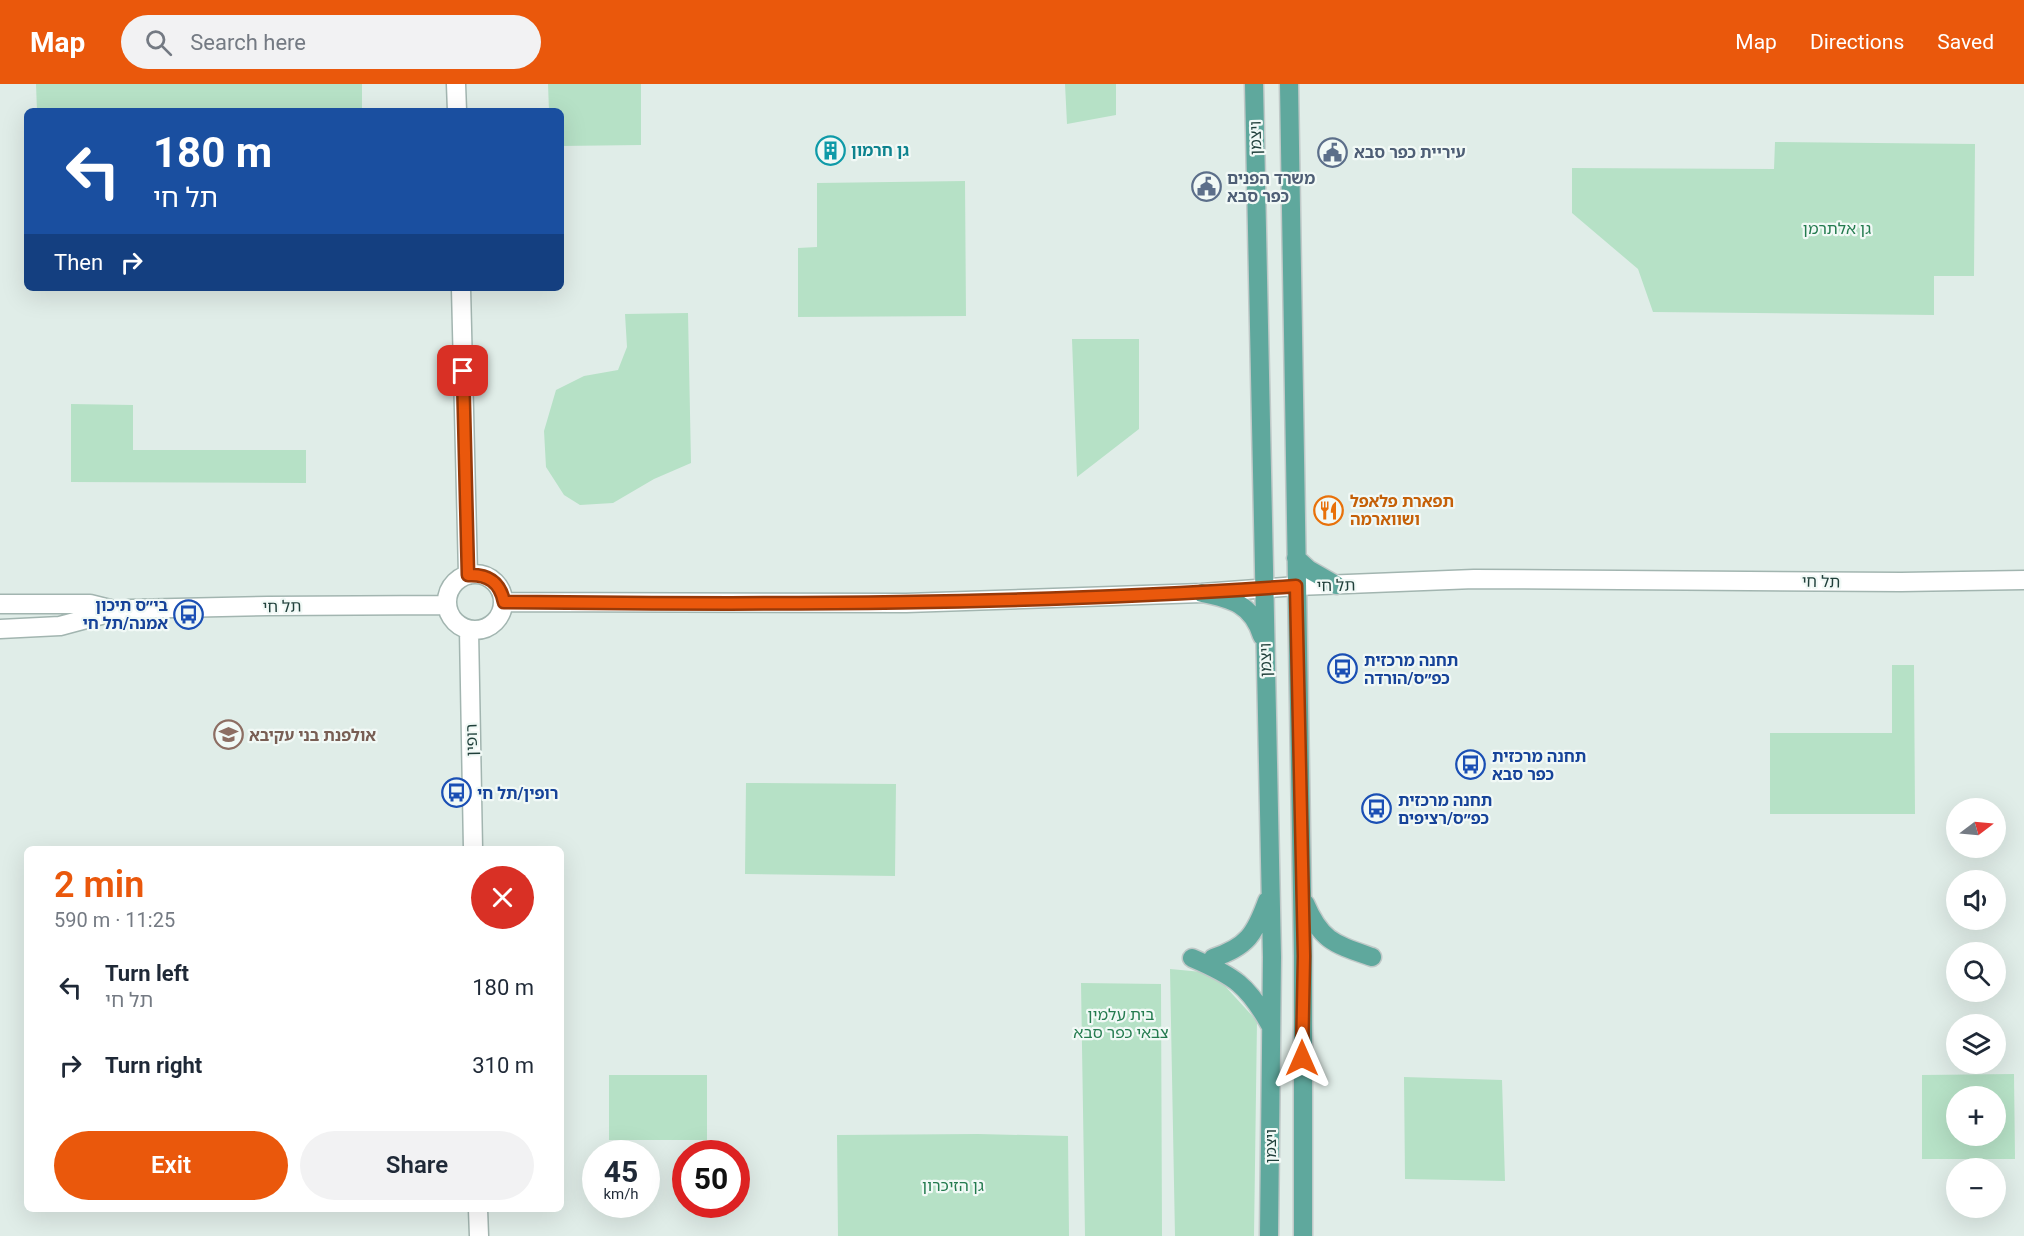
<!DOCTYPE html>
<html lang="en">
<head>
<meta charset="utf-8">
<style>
	:root { --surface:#fff; --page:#f2f2f3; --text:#1f2937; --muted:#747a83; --accent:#ea580c }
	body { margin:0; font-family:Roboto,"Noto Sans Hebrew",sans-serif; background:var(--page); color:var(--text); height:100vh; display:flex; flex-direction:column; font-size:22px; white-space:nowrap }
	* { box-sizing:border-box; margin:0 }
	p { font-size:20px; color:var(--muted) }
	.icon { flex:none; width:33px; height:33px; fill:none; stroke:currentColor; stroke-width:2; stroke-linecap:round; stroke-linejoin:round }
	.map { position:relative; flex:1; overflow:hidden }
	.drawer { position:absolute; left:24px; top:762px; width:540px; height:366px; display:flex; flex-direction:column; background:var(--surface); border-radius:9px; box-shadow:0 6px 24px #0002 }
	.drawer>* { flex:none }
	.hud { position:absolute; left:24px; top:24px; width:540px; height:183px; border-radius:9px; box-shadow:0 6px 24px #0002; background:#1a4fa0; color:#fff; overflow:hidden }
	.needle { width:39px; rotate:74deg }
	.tools { position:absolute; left:1946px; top:714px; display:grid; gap:12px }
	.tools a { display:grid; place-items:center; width:60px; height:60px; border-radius:50%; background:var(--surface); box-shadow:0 6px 24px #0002; font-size:30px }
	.speed { position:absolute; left:582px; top:1056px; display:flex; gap:12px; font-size:30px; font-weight:700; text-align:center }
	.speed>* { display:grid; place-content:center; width:78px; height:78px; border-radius:50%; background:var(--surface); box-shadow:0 6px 24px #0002; line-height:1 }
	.speed small { font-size:15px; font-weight:400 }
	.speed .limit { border:9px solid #d22; background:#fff; color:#111 }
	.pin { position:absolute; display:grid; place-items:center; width:51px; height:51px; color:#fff; margin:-26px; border-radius:12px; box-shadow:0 3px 9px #0006 }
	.me { position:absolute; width:66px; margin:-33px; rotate:0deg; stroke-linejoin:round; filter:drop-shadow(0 0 4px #0008) }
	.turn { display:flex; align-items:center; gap:21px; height:126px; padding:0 30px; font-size:27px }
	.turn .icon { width:78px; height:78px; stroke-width:2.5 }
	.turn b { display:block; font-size:42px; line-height:51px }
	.then { display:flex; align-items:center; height:57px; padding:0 30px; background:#0003; gap:12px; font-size:22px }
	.round { display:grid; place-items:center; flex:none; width:63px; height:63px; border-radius:32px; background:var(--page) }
	.overview { display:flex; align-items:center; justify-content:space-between; height:102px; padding:0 30px }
	h1 { font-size:36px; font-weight:600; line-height:45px; color:var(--accent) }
	.cta { display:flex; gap:12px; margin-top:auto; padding:12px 30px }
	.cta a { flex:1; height:69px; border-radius:36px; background:var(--accent); color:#fff; font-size:24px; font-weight:600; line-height:69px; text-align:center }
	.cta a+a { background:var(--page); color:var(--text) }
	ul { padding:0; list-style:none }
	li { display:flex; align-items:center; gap:18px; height:78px; padding:0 30px }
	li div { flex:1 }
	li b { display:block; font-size:22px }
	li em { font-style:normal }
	header { display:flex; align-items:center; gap:36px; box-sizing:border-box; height:84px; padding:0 30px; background:var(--accent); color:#fff }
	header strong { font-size:28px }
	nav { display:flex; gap:33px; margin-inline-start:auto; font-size:21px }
	.search { width:420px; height:54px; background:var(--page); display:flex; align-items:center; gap:15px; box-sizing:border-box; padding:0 21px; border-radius:33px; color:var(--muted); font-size:22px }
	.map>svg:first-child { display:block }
	.green { fill:#b6e1c6; fill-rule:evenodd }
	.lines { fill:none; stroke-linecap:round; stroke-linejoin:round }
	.minor-casing { stroke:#a2b5b0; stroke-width:21 }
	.major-casing { stroke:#c0c9c8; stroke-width:21 }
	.minor { stroke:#fff; stroke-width:18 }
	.major { stroke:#5fa89d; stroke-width:18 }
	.route-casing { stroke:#983908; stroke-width:15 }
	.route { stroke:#ea580c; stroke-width:10 }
	.labels { text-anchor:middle; stroke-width:4.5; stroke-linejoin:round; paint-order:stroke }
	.street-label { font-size:16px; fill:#1f3f3a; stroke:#f1f9f6 }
	.culture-label { font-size:16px; font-weight:bold; fill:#0d838f; stroke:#f1f9f6; text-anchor:start }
	.service-label { font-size:16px; font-weight:bold; fill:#4e5e75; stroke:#f1f9f6; text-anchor:start }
	.park-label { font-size:16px; fill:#247b4f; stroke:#f1f9f6 }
	.food-label { font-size:16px; font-weight:bold; fill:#c56008; stroke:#f1f9f6; text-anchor:start }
	.transit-label { font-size:16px; font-weight:bold; fill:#164399; stroke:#f1f9f6; text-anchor:start }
	.education-label { font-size:16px; font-weight:bold; fill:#785e54; stroke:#f1f9f6; text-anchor:start }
</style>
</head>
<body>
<header>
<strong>Map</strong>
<div class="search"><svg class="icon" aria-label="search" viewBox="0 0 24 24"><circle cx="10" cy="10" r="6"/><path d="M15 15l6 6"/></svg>Search here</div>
<nav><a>Map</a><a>Directions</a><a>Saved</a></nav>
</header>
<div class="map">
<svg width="2024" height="1152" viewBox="0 0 2024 1152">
	<rect width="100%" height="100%" fill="#e0ede8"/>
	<path class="green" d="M 36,0 L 362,0 L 362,27 L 37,27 Z
		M 548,0 L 641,0 L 641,61 L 561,62 L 561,27 L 549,27 Z
		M 1065,0 L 1116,0 L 1116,31 L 1067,40 Z
		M 1775,58 L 1975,60 L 1974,192 L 1934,192 L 1934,231 L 1653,228 L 1638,185 L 1572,129 L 1572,84 L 1774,85 Z
		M 965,97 L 966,232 L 798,233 L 798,164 L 817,163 L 817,99 Z
		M 688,229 L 691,379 L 654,395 L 613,419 L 580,421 L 564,411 L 546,383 L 544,347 L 556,306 L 584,292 L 618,286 L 627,263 L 625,230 Z
		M 1072,255 L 1139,255 L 1139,345 L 1077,393 Z
		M 71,320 L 133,321 L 133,366 L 306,366 L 306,399 L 71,398 Z
		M 1892,581 L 1914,581 L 1915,730 L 1770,730 L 1770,649 L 1892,649 Z
		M 746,699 L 896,700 L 895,792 L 745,790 Z
		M 1170,885 L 1213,889 L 1257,937 L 1254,1152 L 1175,1152 Z
		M 1081,899 L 1161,900 L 1162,1152 L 1085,1152 Z
		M 2014,990 L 2015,1075 L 1922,1075 L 1922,991 ZM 1956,1012 L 1995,1012 L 1995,1052 L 1956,1052 Z
		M 609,991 L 707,991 L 707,1056 L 609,1056 Z
		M 1404,993 L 1502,996 L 1505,1097 L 1405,1095 Z
		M 978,1050 L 1068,1052 L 1069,1152 L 838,1152 L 837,1051 Z"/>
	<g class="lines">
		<defs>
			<path id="minor" d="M 456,0 L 457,27
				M 461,204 L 468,491
				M447 518a28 28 0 1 1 56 0a28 28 0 1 1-56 0Z
				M 504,518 L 906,519 L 1202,509 L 1297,502 L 1474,495 L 1901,498 L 2024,496
				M 0,520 L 90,520 L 114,526
				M 0,545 L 60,542 L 116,527 L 130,525 L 268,522 L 447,521
				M 469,546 L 473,765
				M 478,1125 L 479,1152"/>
			<path id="major" d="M 1254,0 L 1272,873 L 1269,1152
				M 1289,0 L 1303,872 L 1303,1152
				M 1296,474 L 1308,485 L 1336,501
				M 1202,509 C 1232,515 1252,520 1262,552
				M 1305,819 C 1321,857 1334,860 1372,873
				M 1192,874 C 1234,892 1248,901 1270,941
				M 1213,874 C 1247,863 1255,850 1267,817"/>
		</defs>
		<use href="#minor" class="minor-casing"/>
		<use href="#major" class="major-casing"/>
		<use href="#minor" class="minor"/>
		<use href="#major" class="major"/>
	</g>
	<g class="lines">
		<defs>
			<path id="route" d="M 463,287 L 468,491 C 488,490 500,498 504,518 C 768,521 1033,521 1296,502 L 1304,872 L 1302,974"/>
		</defs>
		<use href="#route" class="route-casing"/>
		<use href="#route" class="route"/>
	</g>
	<defs>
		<symbol id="building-ring" viewBox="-11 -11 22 22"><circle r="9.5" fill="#f1f9f6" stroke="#0f9aa8" stroke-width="1.5"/><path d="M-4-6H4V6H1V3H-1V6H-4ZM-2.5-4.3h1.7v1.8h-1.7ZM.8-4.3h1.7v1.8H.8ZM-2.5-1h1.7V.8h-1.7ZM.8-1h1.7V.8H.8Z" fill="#0f9aa8"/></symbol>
		<symbol id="civic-ring" viewBox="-11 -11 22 22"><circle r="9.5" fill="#f1f9f6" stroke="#5c6f8a" stroke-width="1.5"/><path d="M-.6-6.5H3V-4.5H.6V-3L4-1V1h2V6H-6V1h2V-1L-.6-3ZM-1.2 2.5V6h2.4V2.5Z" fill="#5c6f8a"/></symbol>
		<symbol id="restaurant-ring" viewBox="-11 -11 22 22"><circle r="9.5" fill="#f1f9f6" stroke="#e8710a" stroke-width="1.5"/><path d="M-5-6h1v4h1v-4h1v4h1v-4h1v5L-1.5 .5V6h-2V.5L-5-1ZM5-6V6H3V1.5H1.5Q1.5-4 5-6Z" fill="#e8710a"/></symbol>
		<symbol id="bus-ring" viewBox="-11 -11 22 22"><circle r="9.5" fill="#f1f9f6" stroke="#1a4fb4" stroke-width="1.5"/><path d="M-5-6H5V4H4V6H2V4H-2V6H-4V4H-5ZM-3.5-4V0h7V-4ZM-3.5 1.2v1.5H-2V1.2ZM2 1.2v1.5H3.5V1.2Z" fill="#1a4fb4"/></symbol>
		<symbol id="school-ring" viewBox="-11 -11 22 22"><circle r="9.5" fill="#f1f9f6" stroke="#8d6e63" stroke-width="1.5"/><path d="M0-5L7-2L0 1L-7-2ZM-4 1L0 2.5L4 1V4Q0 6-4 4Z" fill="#8d6e63"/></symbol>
	</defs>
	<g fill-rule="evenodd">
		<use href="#building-ring" x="814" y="50" width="33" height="33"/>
		<use href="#civic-ring" x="1316" y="52" width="33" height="33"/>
		<use href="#civic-ring" x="1190" y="86" width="33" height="33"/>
		<use href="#restaurant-ring" x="1312" y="410" width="33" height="33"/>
		<use href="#bus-ring" x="172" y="514" width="33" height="33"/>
		<use href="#bus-ring" x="1326" y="568" width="33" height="33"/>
		<use href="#school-ring" x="212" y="634" width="33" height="33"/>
		<use href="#bus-ring" x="1454" y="664" width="33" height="33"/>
		<use href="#bus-ring" x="440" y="692" width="33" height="33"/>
		<use href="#bus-ring" x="1360" y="708" width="33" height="33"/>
	</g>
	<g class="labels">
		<g class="street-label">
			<text transform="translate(1255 54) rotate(-91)" y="6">ויצמן</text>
			<text transform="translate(1821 497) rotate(1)" y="6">תל חי</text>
			<text transform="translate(1336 501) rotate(-1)" y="6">תל חי</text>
			<text transform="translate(282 522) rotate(-1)" y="6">תל חי</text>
			<text transform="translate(1265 576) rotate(-91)" y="6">ויצמן</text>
			<text transform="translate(471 656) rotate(-91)" y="6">רופין</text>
			<text transform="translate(1270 1062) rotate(-90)" y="6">ויצמן</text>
		</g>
		<g class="culture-label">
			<text x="851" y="72">גן חרמון</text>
		</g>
		<g class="service-label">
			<text x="1354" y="74">עיריית כפר סבא</text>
			<text x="1227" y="100">משרד הפנים<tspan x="1227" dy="18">כפר סבא</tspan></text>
		</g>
		<g class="park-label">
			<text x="1837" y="150">גן אלתרמן</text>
			<text x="1121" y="936">בית עלמין<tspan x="1121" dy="18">צבאי כפר סבא</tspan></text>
			<text x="953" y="1107">גן הזיכרון</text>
		</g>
		<g class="food-label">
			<text x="1350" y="423">תפארת פלאפל<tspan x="1350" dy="18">ושווארמה</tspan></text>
		</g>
		<g class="transit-label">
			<text x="168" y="527" text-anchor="end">בי״ס תיכון<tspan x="168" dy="18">אמנה/תל חי</tspan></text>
			<text x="1364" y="582">תחנה מרכזית<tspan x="1364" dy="18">כפ״ס/הורדה</tspan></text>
			<text x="1492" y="678">תחנה מרכזית<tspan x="1492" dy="18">כפר סבא</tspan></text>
			<text x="477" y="715">רופין/תל חי</text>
			<text x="1398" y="722">תחנה מרכזית<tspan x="1398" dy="18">כפ״ס/רציפים</tspan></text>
		</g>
		<g class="education-label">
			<text x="249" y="657">אולפנת בני עקיבא</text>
		</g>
	</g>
</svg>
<div class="tools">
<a><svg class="needle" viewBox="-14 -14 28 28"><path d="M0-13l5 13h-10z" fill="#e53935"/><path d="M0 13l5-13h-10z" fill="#747a83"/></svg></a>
<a><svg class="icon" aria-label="sound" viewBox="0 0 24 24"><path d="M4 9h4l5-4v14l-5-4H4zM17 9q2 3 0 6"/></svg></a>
<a><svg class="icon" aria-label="search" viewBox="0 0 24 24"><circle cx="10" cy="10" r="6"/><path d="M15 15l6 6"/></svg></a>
<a><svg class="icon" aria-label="layers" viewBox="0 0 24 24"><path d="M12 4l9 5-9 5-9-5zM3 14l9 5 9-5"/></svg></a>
<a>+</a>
<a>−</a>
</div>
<div class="speed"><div>45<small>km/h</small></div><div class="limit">50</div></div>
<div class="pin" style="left:463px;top:287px;background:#d93025"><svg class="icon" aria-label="arrive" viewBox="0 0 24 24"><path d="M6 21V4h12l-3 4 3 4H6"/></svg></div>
<svg class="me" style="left:1302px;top:974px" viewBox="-20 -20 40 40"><path d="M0-17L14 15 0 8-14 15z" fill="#ea580c" stroke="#fff" stroke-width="4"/></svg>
<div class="hud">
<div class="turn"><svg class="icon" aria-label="left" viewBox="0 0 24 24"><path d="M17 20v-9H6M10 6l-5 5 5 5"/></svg><div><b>180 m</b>תל חי</div></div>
<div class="then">Then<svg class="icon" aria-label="right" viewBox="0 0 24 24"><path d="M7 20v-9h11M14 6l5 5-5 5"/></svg></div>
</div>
<section class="drawer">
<div class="overview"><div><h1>2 min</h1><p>590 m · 11:25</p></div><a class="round" style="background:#d93025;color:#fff"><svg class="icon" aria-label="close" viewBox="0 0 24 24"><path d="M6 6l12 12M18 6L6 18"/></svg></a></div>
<ul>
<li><svg class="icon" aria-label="left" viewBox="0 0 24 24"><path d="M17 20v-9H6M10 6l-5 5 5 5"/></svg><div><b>Turn left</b><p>תל חי</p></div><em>180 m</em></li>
<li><svg class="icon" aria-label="right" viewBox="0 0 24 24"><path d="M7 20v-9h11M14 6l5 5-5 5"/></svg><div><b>Turn right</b></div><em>310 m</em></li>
</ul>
<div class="cta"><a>Exit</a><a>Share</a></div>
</section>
</div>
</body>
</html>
